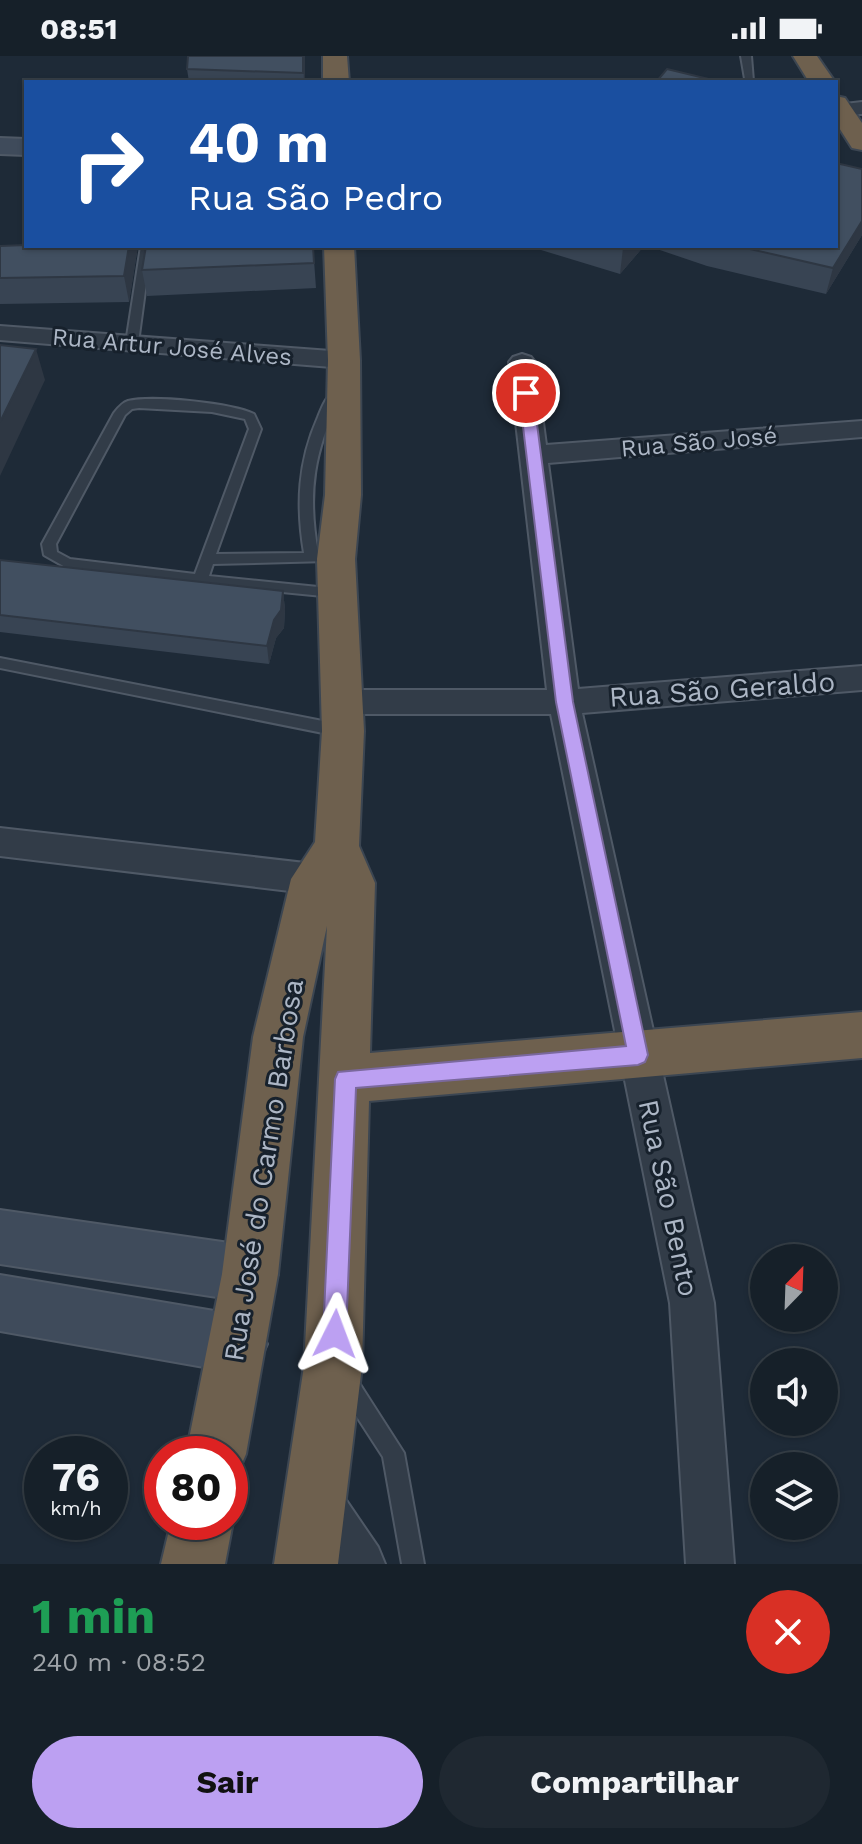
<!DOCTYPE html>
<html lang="pt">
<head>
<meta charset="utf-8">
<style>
	:root { --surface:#162029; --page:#1f2831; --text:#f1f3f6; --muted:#9ea3a8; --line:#353e46; --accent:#bca0f2 }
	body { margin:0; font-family:"Work Sans",sans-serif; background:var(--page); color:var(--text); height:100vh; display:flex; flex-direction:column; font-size:30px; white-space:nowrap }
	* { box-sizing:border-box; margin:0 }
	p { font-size:26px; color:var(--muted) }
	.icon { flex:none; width:44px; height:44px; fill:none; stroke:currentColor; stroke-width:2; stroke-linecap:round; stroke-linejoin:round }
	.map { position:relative; height:1508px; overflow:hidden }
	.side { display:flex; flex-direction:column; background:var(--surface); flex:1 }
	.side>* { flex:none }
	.top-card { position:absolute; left:24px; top:24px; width:814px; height:168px; border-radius:0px; box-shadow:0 2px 6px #0004,0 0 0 2px var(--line); background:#1a4fa0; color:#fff; overflow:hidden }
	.needle { width:52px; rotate:23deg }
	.tools { position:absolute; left:750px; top:1188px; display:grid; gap:16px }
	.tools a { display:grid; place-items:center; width:88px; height:88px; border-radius:50%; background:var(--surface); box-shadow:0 2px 6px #0004,0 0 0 2px var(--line); font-size:40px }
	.speed { position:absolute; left:24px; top:1380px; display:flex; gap:16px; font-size:40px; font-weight:700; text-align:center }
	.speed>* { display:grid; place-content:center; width:104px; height:104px; border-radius:50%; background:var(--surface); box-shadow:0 2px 6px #0004,0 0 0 2px var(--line); line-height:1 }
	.speed small { font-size:20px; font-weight:400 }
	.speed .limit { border:12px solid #d22; background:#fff; color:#111 }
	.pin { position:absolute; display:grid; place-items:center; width:68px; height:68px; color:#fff; margin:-34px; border:4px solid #fff; border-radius:50%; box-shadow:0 2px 8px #0007 }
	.me { position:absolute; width:88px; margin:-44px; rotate:3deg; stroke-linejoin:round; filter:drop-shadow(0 0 6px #0008) }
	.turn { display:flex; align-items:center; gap:28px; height:168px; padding:0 32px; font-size:36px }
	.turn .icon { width:104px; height:104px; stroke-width:2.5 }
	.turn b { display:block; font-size:56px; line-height:68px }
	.round { display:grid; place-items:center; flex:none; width:84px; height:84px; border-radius:42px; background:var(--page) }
	.overview { display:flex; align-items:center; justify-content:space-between; height:136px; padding:0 32px }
	h1 { font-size:48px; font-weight:700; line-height:60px; color:#1e9e55 }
	.cta { display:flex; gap:16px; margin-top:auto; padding:16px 32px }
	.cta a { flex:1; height:92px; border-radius:48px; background:var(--accent); color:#111; font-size:32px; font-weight:700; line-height:92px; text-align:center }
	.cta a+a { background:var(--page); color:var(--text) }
	.status { display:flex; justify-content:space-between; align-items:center; height:56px; padding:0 40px; background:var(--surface); direction:ltr }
	.status svg { height:22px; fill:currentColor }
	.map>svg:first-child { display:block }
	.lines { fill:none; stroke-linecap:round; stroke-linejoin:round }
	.lane-casing { stroke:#4f5966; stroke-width:4 }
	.street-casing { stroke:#4f5966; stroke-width:4 }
	.secondary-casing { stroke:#4f5966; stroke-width:4 }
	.highway-casing { stroke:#3c4652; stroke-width:4 }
	.lane { fill:#323c48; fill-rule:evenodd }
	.street { fill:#323c48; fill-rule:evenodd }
	.secondary { fill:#3f4b5b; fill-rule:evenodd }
	.highway { fill:#6e604e; fill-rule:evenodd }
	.wall { fill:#384453 }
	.shaded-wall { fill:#2e3743 }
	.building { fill:#414f60; stroke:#2e3743; stroke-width:2 }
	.route { fill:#bca0f2; stroke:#7a689d; stroke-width:2 }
	.labels { text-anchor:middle; stroke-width:6; stroke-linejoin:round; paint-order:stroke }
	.far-street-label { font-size:24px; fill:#acb6c5; stroke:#17212c }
	.street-label { font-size:28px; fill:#acb6c5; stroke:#17212c }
</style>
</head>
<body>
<div class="status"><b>08:51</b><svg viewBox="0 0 49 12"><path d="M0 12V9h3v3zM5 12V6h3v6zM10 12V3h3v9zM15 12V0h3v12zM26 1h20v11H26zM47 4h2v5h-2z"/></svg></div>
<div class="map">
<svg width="862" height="1508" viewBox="0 0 862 1508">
	<rect width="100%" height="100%" fill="#1e2a37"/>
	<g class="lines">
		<defs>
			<path id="lane" d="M 741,0 L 751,0 L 753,25 L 745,23 Z
				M 141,190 L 151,190 L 138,287 L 132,291 L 126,287 Z
				M 335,335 L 341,339 C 314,395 307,436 318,497 L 328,499 L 330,502 L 328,505 L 213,508 L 209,520 L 338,533 L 343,534 L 345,538 L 343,542 L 119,520 L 67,512 L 44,499 L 42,488 L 114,357 C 118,352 122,347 128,345 C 152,339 232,347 254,358 L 261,373 L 216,498 L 304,497 C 296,449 298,406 318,361 C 322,351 326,340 335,335 ZM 139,352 L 212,356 L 245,363 L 249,373 L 195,518 L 70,503 L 57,496 L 56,488 L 125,359 L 132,353 Z
				M 0,602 L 343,669 L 351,675 L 343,681 L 0,612 Z
				M 346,1316 L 354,1319 L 404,1397 L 424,1508 L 402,1508 L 383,1401 L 335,1327 L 338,1319 Z"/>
			<path id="street" d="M 862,46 L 862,58 L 836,59 L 836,49 Z
				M 0,270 L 344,296 L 353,299 L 357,304 L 353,309 L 344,312 L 0,284 Z
				M 522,298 L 531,301 L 535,306 L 546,389 L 862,365 L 862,381 L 548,407 L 578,633 L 862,610 L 862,634 L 582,657 L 714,1247 L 734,1508 L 686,1508 L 670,1247 L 551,658 L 343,658 L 332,655 L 327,646 L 332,637 L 343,634 L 547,634 L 509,306 L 513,301 Z
				M 0,772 L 340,811 L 353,815 L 358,826 L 353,837 L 340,841 L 0,800 Z
				M 316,1418 L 333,1425 L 378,1491 L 385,1508 L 332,1508 L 299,1459 L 292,1442 L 299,1425 Z"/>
			<path id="secondary" d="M 0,82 L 26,83 L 26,99 L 0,98 Z
				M 0,1154 L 250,1190 L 270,1198 L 278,1218 L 270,1238 L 250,1246 L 0,1208 Z
				M 0,1219 L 238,1259 L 258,1268 L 267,1288 L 258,1308 L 238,1317 L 0,1275 Z"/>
			<path id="highway" d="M 323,0 L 347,0 L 349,26 L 323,26 Z
				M 793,0 L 817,0 L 835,26 L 809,26 Z
				M 836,40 L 845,42 L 862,67 L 862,94 L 852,92 L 836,67 Z
				M 324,190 L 354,190 L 360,304 L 361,439 L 355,503 L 364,675 L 359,790 L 375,827 L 370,997 L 862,956 L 862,1002 L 369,1045 L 362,1310 L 338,1508 L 274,1508 L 304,1310 L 327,870 L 303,981 L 278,1218 L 246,1398 L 237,1419 L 230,1422 L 230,1398 L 186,1398 L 222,1218 L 253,981 L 291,823 L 315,786 L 322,675 L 317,503 L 325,439 L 328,304 Z
				M 230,1459 L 233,1466 L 225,1508 L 161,1508 L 171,1466 L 230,1466 Z"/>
		</defs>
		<use href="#lane" class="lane-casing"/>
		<use href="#street" class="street-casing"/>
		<use href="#secondary" class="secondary-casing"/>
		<use href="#highway" class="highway-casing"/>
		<use href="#lane" class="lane"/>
		<use href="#street" class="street"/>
		<use href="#secondary" class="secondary"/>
		<use href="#highway" class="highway"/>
	</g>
	<path class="wall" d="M 305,0 L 305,26 L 189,26 L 187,13 Z
		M 862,113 L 862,179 L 826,238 L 707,210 L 648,190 L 836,190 Z
		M 0,190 L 138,190 L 129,246 L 0,248 Z
		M 313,190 L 316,232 L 147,240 L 142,214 Z
		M 541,190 L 644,190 L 620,218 L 541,194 Z
		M 0,504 L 283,535 L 285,553 L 284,572 L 276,582 L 269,608 L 0,576 Z"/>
	<path class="shaded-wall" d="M 303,0 L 305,0 L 305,26 L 304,26 Z
		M 862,165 L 862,179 L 826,238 L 833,212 Z
		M 129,190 L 138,190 L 129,246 L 124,220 Z
		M 625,190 L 644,190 L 620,218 L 623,192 Z
		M 36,293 L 45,324 L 0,420 L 0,366 Z
		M 283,535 L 285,553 L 284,572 L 276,582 L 269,608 L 267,590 Z"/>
	<path class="building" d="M 188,0 L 303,0 L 303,17 L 187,13 Z
		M 667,13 L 721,26 L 656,26 Z
		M 836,107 L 862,113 L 862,165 L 833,212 L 737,190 L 836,190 Z
		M 0,190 L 26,189 L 129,190 L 124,220 L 0,222 Z
		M 146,190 L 313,190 L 314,207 L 142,214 Z
		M 0,289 L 36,293 L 0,366 Z
		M 0,504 L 283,535 L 281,554 L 274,564 L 267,590 L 0,559 Z"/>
	<path class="route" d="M 526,333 L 533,337 L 573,646 L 648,999 L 645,1006 L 638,1009 L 356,1032 L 346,1278 L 343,1286 L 335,1290 L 326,1286 L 323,1278 L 335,1023 L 338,1016 L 626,990 L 556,646 L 519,337 Z"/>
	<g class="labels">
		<g class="far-street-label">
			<text transform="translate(172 291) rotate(5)" y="8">Rua Artur José Alves</text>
			<text transform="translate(699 386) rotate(-5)" y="8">Rua São José</text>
		</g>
		<g class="street-label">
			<text transform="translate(722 633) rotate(-4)" y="10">Rua São Geraldo</text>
			<text transform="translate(263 1114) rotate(-81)" y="10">Rua José do Carmo Barbosa</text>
			<text transform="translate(669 1142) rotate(78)" y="10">Rua São Bento</text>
		</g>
	</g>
</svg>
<div class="tools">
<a><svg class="needle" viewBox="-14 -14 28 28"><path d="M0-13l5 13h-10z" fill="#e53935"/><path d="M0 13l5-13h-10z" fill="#9ea3a8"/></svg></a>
<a><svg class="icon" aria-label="sound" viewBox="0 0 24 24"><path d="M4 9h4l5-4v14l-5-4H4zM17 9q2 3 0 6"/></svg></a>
<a><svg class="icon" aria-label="layers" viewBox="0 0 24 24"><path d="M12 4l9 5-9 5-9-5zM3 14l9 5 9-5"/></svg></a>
</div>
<div class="speed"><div>76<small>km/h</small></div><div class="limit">80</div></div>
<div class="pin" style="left:526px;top:337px;background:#d93025"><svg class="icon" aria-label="arrive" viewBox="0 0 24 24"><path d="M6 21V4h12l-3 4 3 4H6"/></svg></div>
<svg class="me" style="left:335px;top:1278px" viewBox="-20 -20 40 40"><path d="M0-17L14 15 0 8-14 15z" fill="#bca0f2" stroke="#fff" stroke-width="4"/></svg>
<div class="top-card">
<div class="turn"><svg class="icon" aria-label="right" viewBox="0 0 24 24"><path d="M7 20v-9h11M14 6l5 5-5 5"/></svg><div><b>40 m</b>Rua São Pedro</div></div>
</div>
</div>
<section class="side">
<div class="overview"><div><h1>1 min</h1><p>240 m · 08:52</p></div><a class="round" style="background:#d93025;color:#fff"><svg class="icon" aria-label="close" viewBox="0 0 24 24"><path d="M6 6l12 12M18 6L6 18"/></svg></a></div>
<div class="cta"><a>Sair</a><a>Compartilhar</a></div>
</section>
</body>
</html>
